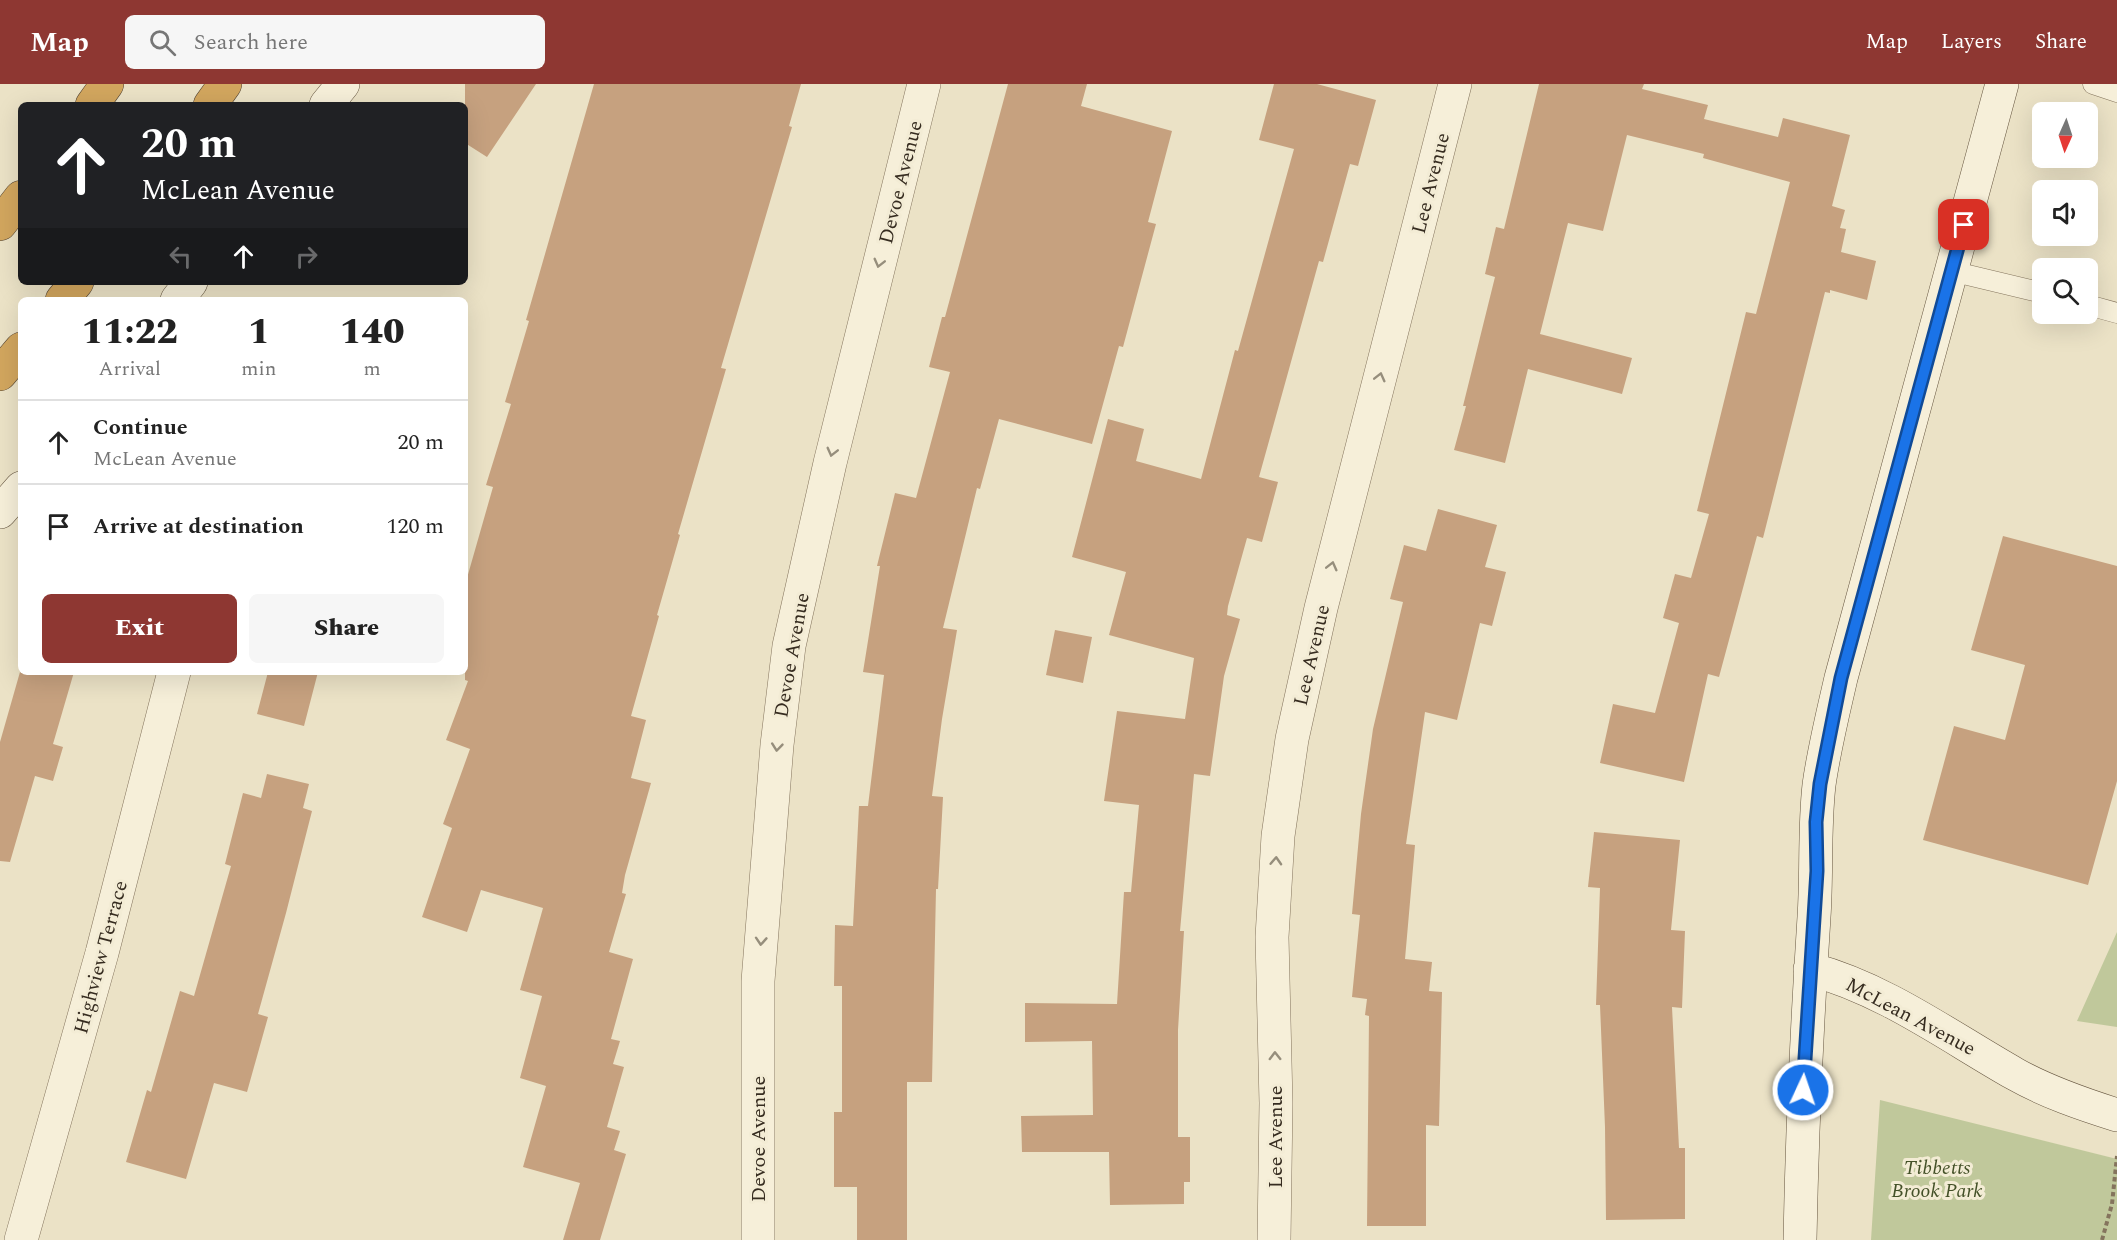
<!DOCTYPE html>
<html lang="en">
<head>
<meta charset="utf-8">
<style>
	:root { --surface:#fff; --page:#f6f6f6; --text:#222; --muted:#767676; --line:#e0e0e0; --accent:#8e3732 }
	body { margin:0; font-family:Spectral,serif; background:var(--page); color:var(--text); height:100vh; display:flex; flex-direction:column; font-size:22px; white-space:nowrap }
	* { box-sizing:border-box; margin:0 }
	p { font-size:20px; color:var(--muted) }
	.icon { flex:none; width:33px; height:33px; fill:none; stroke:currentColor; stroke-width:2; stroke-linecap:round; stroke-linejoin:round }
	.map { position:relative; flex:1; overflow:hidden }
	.panel { position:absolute; left:18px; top:213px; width:450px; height:378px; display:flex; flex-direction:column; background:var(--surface); border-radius:9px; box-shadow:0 6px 24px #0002 }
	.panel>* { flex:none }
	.banner { position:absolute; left:18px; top:18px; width:450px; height:183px; border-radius:9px; box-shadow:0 6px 24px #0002; background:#202124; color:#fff; overflow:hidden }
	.needle { width:39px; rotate:183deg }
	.buttons { position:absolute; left:2032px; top:18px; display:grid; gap:12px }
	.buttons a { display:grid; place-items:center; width:66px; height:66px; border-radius:9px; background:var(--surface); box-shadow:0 6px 24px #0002; font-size:30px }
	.pin { position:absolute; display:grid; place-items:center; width:51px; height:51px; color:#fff; margin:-26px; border-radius:12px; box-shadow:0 3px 9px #0006 }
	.me { position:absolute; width:66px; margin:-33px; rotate:3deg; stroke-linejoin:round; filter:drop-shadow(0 0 4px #0008) }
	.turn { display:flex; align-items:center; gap:21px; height:126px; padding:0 24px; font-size:27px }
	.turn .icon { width:78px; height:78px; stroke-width:2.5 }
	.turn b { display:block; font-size:42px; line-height:51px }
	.lanes { display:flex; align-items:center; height:57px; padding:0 24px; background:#0003; justify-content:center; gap:30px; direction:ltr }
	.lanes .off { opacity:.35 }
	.eta { display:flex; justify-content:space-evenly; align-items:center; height:102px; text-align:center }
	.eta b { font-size:36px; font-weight:800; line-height:42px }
	.button { display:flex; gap:12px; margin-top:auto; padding:12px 24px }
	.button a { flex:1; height:69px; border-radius:9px; background:var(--accent); color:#fff; font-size:24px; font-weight:800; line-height:69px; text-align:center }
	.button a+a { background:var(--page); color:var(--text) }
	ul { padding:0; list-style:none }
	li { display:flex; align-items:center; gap:18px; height:84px; padding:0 24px; border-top:2px solid var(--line) }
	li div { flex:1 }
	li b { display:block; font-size:22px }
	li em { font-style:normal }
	header { display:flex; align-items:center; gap:36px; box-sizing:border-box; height:84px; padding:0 30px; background:var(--accent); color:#fff }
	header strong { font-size:28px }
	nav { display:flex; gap:33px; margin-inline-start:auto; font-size:21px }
	.search { width:420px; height:54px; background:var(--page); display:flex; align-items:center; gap:15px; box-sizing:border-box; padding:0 21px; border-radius:9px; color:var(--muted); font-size:22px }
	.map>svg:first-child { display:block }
	.green { fill:#c0c89b }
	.building { fill:#c6a17f }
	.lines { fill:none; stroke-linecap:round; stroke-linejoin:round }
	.lane-casing { stroke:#84745d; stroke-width:21 }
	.street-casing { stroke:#84745d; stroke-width:34 }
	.secondary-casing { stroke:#665640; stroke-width:34 }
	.highway-casing { stroke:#534331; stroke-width:34 }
	.path { stroke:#84745d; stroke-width:4; stroke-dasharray:4.5 3; stroke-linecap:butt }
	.lane { stroke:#f6efd9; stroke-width:20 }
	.street { stroke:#f6efd9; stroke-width:33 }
	.secondary { stroke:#f6efd9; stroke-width:33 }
	.highway { stroke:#d2a65e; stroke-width:33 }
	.oneway { stroke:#968e7c }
	.route-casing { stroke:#114b97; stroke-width:15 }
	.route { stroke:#1a73e8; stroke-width:10 }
	.labels { text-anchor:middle; stroke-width:6; stroke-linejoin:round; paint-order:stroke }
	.street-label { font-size:20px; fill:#362c20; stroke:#f3ecd5 }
	.park-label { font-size:20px; font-style:italic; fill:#445128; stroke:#f3ecd5 }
</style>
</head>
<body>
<header>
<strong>Map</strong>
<div class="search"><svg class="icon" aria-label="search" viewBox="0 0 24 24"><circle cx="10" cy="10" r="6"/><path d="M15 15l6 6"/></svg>Search here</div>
<nav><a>Map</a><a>Layers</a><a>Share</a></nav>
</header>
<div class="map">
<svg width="2117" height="1156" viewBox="0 0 2117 1156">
	<rect width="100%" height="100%" fill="#ebe2c6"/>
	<path class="green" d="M 2117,848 L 2117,943 L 2077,937 Z
		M 1880,1016 L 2117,1075 L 2117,1156 L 1871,1156 Z"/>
	<path class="building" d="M 465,0 L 536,0 L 487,73 L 465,59 Z
		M 594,0 L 801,0 L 789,42 L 792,43 L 721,284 L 726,285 L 678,450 L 680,451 L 657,531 L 659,532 L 631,632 L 646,636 L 631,694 L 651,699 L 625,791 L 622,809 L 626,810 L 609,868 L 633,875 L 611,955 L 620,957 L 613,980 L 624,983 L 607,1043 L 620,1047 L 614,1066 L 626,1070 L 600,1156 L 563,1156 L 580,1099 L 523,1083 L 546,1002 L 520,994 L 542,912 L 520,906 L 543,824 L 481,806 L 467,848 L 422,833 L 452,744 L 443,740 L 470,665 L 446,656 L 468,597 L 465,596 L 465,501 L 493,403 L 486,401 L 511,320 L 505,318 L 529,237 L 526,236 Z
		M 1008,0 L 1087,0 L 1081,22 L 1172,47 L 1148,138 L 1156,140 L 1123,263 L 1119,262 L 1092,360 L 999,335 L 980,405 L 977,404 L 943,544 L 957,546 L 942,635 L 932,712 L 943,713 L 938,805 L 936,805 L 932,998 L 907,998 L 907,1156 L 857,1156 L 857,1103 L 834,1103 L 834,1028 L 842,1028 L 842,902 L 834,902 L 835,841 L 853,842 L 859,722 L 868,722 L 884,591 L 863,588 L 880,482 L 877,482 L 895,409 L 916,414 L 950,288 L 929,283 L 942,233 L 945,233 Z
		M 1274,0 L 1317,0 L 1376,16 L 1358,82 L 1350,80 L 1323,178 L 1319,177 L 1259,393 L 1278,398 L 1262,458 L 1247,454 L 1228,522 L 1227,531 L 1240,535 L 1224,592 L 1210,692 L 1194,690 L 1180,847 L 1184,847 L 1178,946 L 1178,1053 L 1190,1053 L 1190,1098 L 1184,1098 L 1184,1120 L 1110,1121 L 1109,1068 L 1022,1068 L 1021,1032 L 1093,1031 L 1092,957 L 1025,958 L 1025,919 L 1117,920 L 1124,808 L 1131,808 L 1139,721 L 1104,717 L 1117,627 L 1185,635 L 1194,574 L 1109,551 L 1126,488 L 1072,473 L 1108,335 L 1144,345 L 1136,377 L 1201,395 L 1235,266 L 1238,267 L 1294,65 L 1259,56 Z
		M 1539,0 L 1644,0 L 1642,5 L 1708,21 L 1704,35 L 1778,53 L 1783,34 L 1850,51 L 1832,122 L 1845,126 L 1840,144 L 1846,145 L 1841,168 L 1876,177 L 1867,216 L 1830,206 L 1830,209 L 1825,208 L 1763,454 L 1757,452 L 1719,593 L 1708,590 L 1684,698 L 1600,679 L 1613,620 L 1655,629 L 1679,539 L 1663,534 L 1675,490 L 1691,494 L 1709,430 L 1697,427 L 1746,228 L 1756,230 L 1790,98 L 1703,74 L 1704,70 L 1627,51 L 1603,147 L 1568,139 L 1540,250 L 1632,274 L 1622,310 L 1528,285 L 1505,379 L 1454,366 L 1466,322 L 1463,322 L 1495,193 L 1485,190 L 1496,143 L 1504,145 Z
		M 1438,425 L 1497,441 L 1485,483 L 1506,488 L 1492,542 L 1480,539 L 1457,636 L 1425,628 L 1406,760 L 1415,761 L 1405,875 L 1432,878 L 1429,907 L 1442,908 L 1439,1042 L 1426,1041 L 1426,1142 L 1367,1142 L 1369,932 L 1365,931 L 1367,915 L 1352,913 L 1360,831 L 1352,830 L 1361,730 L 1373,645 L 1403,518 L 1390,515 L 1404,461 L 1426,467 Z
		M 2003,452 L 2117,482 L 2117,697 L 2088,801 L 1923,756 L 1954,642 L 2005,656 L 2025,581 L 1971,566 Z
		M 1055,546 L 1092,553 L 1083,599 L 1046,591 Z
		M 20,588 L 74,588 L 53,660 L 63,663 L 53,697 L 35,692 L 10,778 L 0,777 L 0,658 Z
		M 268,588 L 318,588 L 304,642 L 257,630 Z
		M 267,690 L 309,700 L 303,724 L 312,727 L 286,829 L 258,930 L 268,933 L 247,1008 L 214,999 L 186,1095 L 126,1078 L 147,1006 L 151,1008 L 180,907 L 194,912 L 231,782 L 225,780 L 243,709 L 261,714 Z
		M 1594,748 L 1680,756 L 1671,846 L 1685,847 L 1682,924 L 1672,923 L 1679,1064 L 1685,1064 L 1685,1135 L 1606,1136 L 1605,1043 L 1600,921 L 1596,921 L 1600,804 L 1588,803 Z"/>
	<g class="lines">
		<defs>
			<path id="lane" d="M 2093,0 L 2117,8
				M 1951,187 L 2043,209
				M 2088,221 L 2117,229"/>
			<path id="street" d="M 21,1156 L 102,869 L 174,588
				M 758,1156 L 758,897 L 777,661 L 789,562 L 830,379 L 924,0
				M 1274,1156 L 1276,1019 L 1272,853 L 1278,752 L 1292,655 L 1321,524 L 1455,0"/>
			<path id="secondary" d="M 326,21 L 343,0
				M 177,216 L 191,198
				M 0,428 L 21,404
				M 1810,885 C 1885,905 1948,952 2015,990 C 2047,1008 2082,1020 2117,1031
				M 1800,1156 C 1802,1048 1807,941 1814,833 C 1817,789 1814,745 1819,701 C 1824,665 1833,629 1841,594 L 2002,0"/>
			<path id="highway" d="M 92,21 L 107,0
				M 210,21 L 225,0
				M 0,140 L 21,113
				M 62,216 L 77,198
				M 0,290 L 21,265"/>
		</defs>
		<use href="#lane" class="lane-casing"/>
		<use href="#street" class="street-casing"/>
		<use href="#secondary" class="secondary-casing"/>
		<use href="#highway" class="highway-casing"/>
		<path class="path" d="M 2102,1156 L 2112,1120 L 2117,1072"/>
		<use href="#lane" class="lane"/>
		<use href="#street" class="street"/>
		<use href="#secondary" class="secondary"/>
		<use href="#highway" class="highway"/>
	</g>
	<defs><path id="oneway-chevron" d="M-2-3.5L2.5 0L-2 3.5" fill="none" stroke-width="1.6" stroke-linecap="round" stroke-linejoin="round" transform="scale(1.5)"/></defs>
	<g class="oneway">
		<use href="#oneway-chevron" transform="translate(879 179) rotate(104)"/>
		<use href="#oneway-chevron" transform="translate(1380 293) rotate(-76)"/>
		<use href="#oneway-chevron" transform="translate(832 368) rotate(104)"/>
		<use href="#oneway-chevron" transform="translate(1332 482) rotate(-76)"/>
		<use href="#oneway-chevron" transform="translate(777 663) rotate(96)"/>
		<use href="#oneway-chevron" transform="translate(1276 777) rotate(-87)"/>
		<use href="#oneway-chevron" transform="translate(761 857) rotate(94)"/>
		<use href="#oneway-chevron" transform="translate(1275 972) rotate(-91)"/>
	</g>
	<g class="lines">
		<defs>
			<path id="route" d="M 1803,1006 L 1817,787 L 1816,738 L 1820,700 L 1841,594 L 1964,141"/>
		</defs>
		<use href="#route" class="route-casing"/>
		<use href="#route" class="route"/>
	</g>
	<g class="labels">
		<g class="street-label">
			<text transform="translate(900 98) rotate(-76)" y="7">Devoe Avenue</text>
			<text transform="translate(1430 99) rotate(-76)" y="7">Lee Avenue</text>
			<text transform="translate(791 571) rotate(-80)" y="7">Devoe Avenue</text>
			<text transform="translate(1311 571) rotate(-77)" y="7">Lee Avenue</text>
			<text transform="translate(100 873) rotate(-75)" y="7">Highview Terrace</text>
			<text transform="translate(1911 932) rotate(28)" y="7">McLean Avenue</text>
			<text transform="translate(1275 1053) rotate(-90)" y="7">Lee Avenue</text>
			<text transform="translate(758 1055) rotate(-90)" y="7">Devoe Avenue</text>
		</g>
		<g class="park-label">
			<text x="1937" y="1090">Tibbetts<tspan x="1937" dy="23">Brook Park</tspan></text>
		</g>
	</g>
</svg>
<div class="buttons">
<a><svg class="needle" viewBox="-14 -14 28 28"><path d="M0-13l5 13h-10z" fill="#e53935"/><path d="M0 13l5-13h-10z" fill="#767676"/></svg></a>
<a><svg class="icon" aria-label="sound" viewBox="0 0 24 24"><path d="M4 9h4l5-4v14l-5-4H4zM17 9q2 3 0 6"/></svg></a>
<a><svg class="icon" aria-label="search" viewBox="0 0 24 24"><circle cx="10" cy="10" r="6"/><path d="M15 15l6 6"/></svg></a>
</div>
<div class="pin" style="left:1964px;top:141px;background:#d93025"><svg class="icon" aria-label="arrive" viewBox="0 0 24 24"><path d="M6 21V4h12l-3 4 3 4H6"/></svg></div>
<svg class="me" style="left:1803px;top:1006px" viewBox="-20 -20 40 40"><circle r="17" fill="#1a73e8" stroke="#fff" stroke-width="3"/><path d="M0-11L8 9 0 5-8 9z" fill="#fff"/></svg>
<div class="banner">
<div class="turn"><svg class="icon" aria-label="ahead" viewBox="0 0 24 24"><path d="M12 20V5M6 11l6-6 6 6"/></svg><div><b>20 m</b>McLean Avenue</div></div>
<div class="lanes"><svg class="icon off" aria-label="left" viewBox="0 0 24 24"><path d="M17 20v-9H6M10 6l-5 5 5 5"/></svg><svg class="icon" aria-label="ahead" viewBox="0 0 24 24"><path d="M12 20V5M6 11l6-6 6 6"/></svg><svg class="icon off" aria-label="right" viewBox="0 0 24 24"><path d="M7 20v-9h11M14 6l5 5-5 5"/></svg></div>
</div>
<section class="panel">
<div class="eta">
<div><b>11:22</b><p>Arrival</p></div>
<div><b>1</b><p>min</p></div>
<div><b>140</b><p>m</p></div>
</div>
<ul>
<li><svg class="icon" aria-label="ahead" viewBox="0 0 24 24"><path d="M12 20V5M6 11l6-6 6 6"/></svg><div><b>Continue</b><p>McLean Avenue</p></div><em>20 m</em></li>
<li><svg class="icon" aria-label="arrive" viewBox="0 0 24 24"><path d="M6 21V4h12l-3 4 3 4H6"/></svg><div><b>Arrive at destination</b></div><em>120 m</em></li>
</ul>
<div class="button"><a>Exit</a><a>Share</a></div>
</section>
</div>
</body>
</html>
